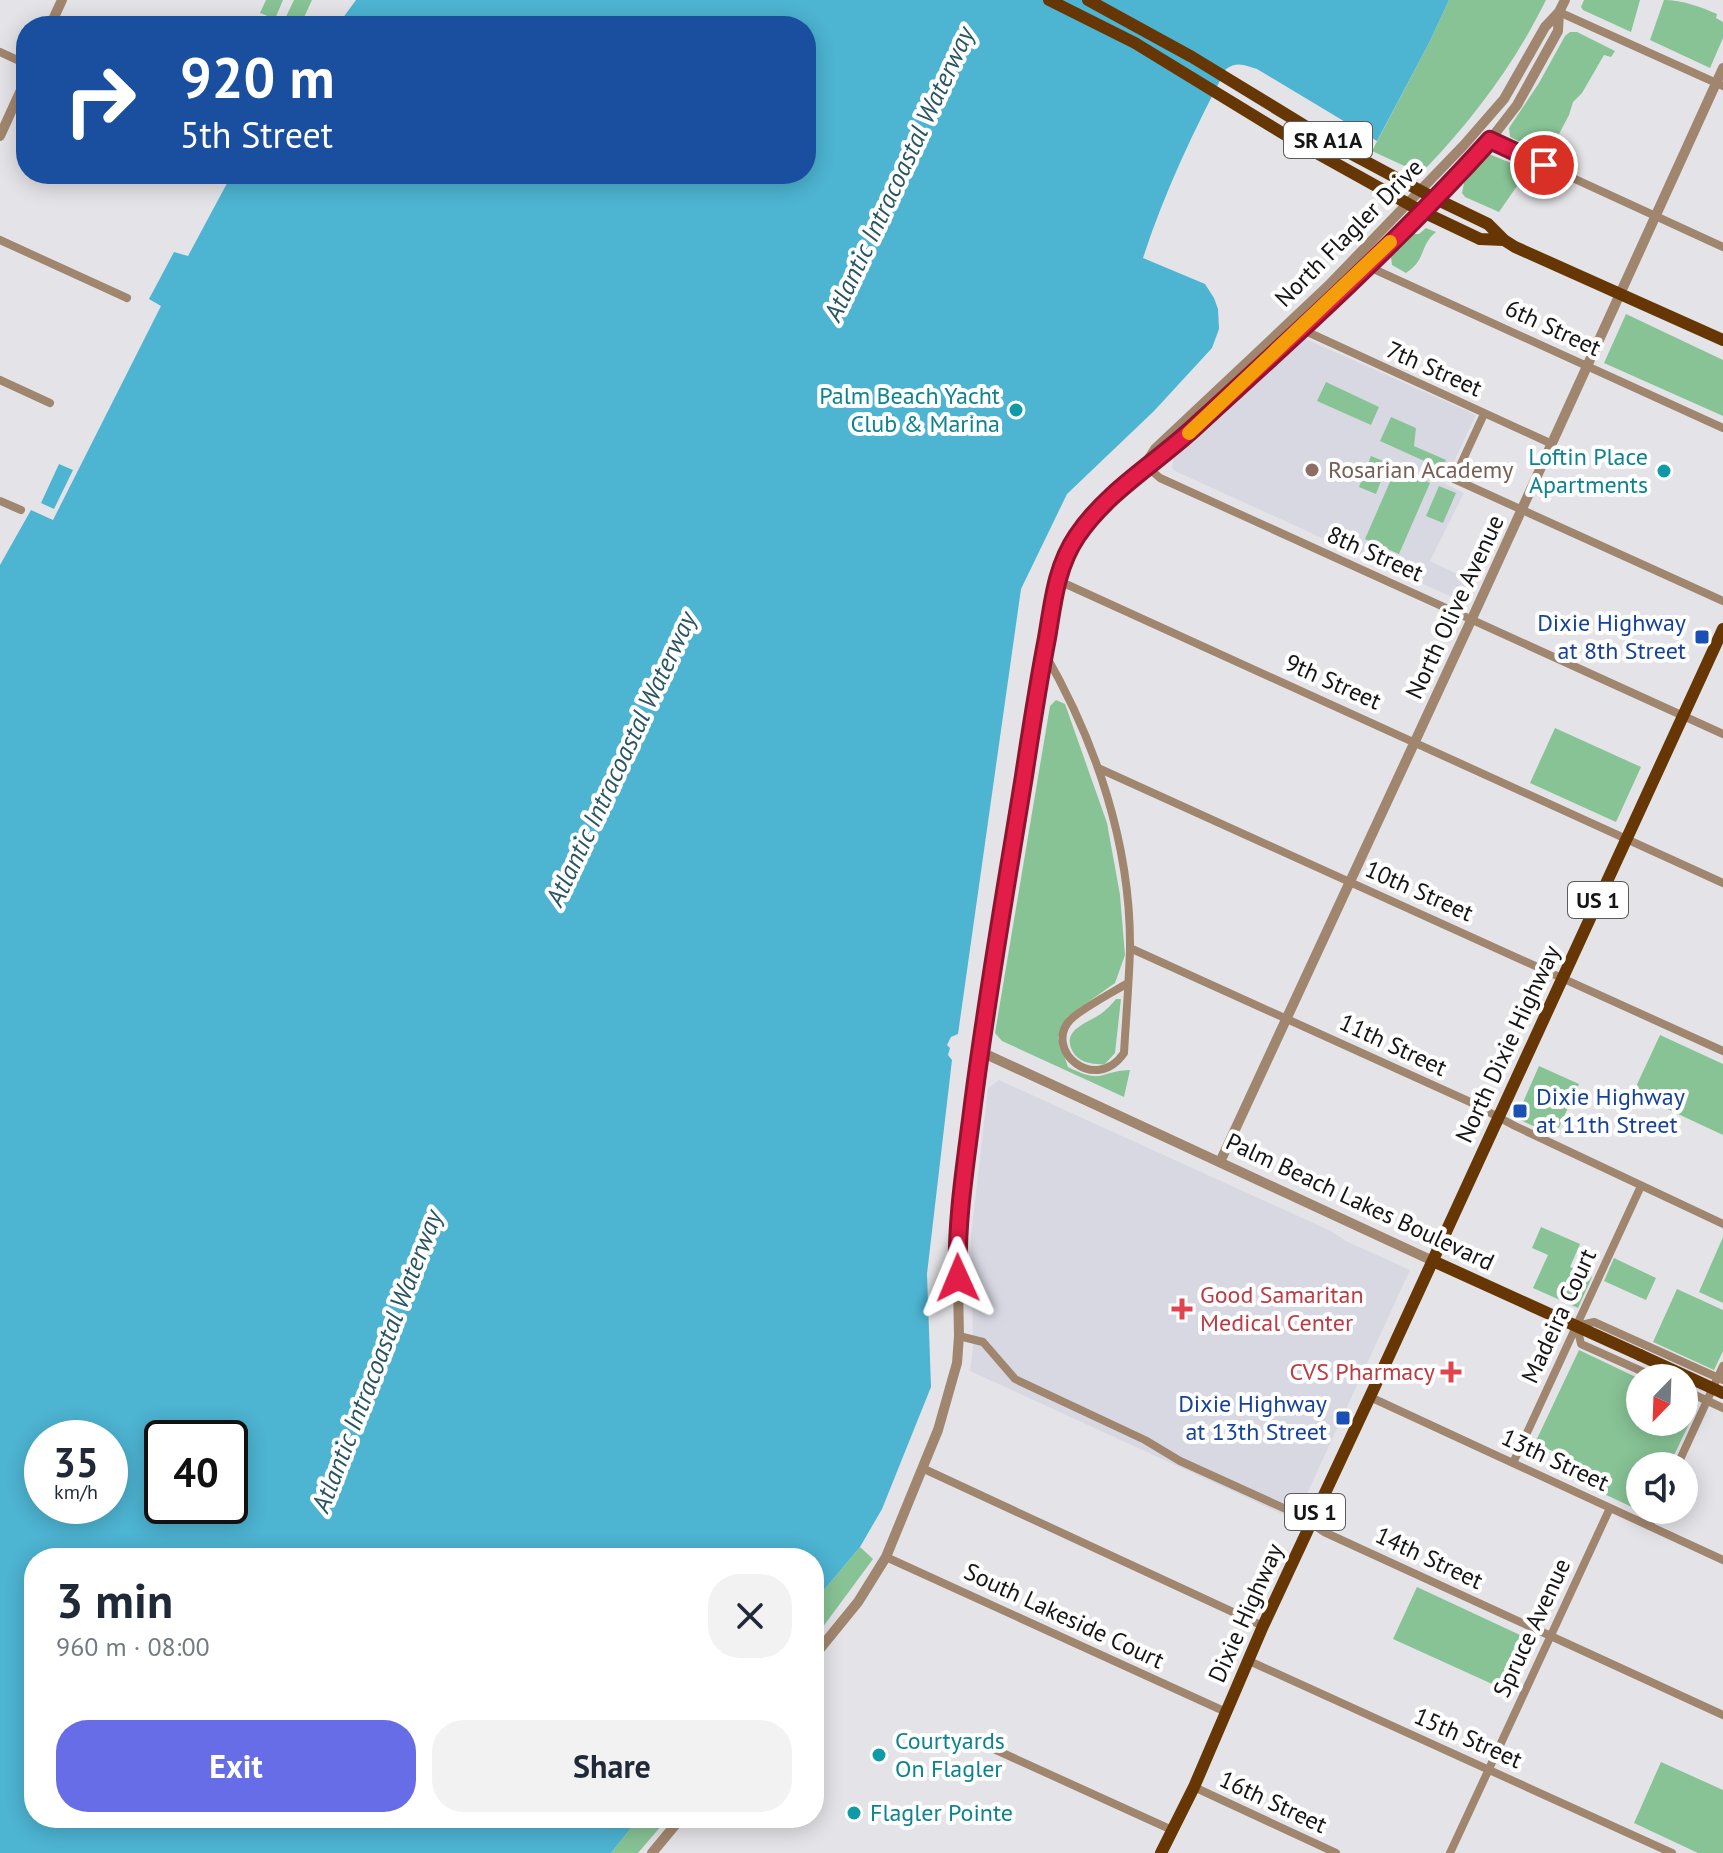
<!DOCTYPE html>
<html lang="en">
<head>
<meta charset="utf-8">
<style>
	:root { --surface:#fff; --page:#f2f2f3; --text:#1f2937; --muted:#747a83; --accent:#666de6 }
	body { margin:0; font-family:"PT Sans",sans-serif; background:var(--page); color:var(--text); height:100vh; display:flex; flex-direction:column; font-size:30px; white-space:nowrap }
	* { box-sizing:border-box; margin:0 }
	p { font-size:26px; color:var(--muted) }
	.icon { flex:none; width:44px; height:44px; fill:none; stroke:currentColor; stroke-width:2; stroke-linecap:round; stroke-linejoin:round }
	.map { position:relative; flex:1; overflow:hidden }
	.sheet { position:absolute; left:24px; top:1548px; width:800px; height:280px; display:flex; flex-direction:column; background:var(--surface); border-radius:32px; box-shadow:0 4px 20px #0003 }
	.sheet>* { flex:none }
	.top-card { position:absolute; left:16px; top:16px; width:800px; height:168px; border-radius:32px; box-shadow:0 4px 20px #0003; background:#1a4fa0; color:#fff; overflow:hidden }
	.needle { width:52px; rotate:203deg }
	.buttons { position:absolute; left:1626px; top:1364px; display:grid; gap:16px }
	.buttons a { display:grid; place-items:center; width:72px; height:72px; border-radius:50%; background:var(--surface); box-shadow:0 4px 20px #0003; font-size:40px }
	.speed { position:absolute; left:24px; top:1420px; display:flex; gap:16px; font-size:40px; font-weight:700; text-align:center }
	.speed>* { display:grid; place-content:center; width:104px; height:104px; border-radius:50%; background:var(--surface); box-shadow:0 4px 20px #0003; line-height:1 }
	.speed small { font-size:20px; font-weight:400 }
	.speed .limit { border:4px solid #111; border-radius:12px; background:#fff; color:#111 }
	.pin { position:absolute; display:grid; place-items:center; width:68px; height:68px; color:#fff; margin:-34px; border:4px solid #fff; border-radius:50%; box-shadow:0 2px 8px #0007 }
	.me { position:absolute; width:88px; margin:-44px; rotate:359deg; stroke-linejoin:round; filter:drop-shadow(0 0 6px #0008) }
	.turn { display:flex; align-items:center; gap:28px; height:168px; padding:0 32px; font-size:36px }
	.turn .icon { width:104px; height:104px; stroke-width:2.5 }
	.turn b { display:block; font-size:56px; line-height:68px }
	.round { display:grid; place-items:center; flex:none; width:84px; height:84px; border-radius:32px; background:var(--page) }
	.summary { display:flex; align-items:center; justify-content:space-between; height:136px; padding:0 32px }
	h1 { font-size:48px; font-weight:800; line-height:60px }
	.cta { display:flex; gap:16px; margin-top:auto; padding:16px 32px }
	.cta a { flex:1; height:92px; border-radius:32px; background:var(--accent); color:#fff; font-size:32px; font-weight:800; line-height:92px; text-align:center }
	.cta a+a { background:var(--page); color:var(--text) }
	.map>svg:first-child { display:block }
	.built { fill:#d8d8e3 }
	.green { fill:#87c395 }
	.water { fill:#4db4d2; fill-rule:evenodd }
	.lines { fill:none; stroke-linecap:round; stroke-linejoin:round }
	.minor { stroke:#a1866f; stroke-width:8 }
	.tertiary { stroke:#a1866f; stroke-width:10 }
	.primary { stroke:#663704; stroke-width:12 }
	.primary-bridge { stroke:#663704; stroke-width:12 }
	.route-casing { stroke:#92132f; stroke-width:20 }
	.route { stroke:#e11d48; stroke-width:14 }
	.slow { stroke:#f59e0b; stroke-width:14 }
	.culture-dot { fill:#0f9aa8; stroke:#fff; stroke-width:3 }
	.education-dot { fill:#8d6e63; stroke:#fff; stroke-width:3 }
	.transit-dot { fill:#1a4fb4; stroke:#fff; stroke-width:3 }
	.health-dot { fill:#e0444e; stroke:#fff; stroke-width:3 }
	.labels { text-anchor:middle; stroke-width:8; stroke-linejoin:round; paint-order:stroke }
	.shield { fill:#fff; stroke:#5b5b5c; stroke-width:2 }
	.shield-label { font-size:22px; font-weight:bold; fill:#151516 }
	.street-label { font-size:24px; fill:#151516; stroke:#fff }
	.culture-label { font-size:24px; fill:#0d838f; stroke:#fff; text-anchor:end }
	.education-label { font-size:24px; fill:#785e54; stroke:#fff; text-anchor:start }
	.transit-label { font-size:24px; fill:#164399; stroke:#fff; text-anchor:end }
	.health-label { font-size:24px; fill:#be3a42; stroke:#fff; text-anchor:start }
	.water-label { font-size:26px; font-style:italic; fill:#295562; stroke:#fff }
</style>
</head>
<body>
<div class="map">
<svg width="1723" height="1853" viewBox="0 0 1723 1853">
	<rect width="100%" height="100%" fill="#e4e4e8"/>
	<path class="built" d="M 1306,339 L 1476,415 L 1444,483 L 1464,493 L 1430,561 L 1474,582 L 1465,603 L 1177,472 L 1172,468 L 1173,459 Z
		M 999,1080 L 1331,1231 L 1348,1242 L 1410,1270 L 1295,1520 L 970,1371 L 973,1347 L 971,1236 L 988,1088 Z"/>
	<path class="green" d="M 266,0 L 283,0 L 275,19 L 260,13 Z
		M 294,0 L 312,0 L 300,26 L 283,23 Z
		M 1449,0 L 1546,0 C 1515,63 1474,118 1426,168 L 1411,169 L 1372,151 L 1429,43 Z
		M 1584,0 L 1640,0 L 1631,32 L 1583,10 L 1581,7 Z
		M 1664,0 C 1682,0 1701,7 1717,14 L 1716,18 L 1723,22 L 1723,38 L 1710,68 L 1650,40 Z
		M 1577,32 L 1615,51 L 1611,57 L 1604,55 L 1582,93 L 1573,102 L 1569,115 L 1548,155 L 1510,137 L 1509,128 L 1539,83 L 1565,36 L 1570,32 Z
		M 1489,154 L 1528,170 L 1499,212 L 1465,197 L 1462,193 L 1464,183 Z
		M 1426,228 L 1436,232 C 1419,246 1427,259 1406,273 L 1392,265 L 1391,257 L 1413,234 L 1419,234 Z
		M 1626,314 L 1723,360 L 1723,416 L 1604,363 Z
		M 1326,382 L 1379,407 L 1371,425 L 1317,401 Z
		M 1391,417 L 1416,428 L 1414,446 L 1446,460 L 1442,469 L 1380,441 Z
		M 1371,456 L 1388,463 L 1376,494 L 1359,487 Z
		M 1396,468 L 1430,483 L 1399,554 L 1365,539 Z
		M 1439,486 L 1456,493 L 1443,523 L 1426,516 Z
		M 1056,700 L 1065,704 L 1107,823 L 1120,895 L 1125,955 L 1115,983 L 1067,1017 L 1058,1038 L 1068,1067 C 1104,1085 1099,1071 1130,1070 L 1124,1097 L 1002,1041 L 995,1033 L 1050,706 Z
		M 1555,728 L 1641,767 L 1616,822 L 1530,783 Z
		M 1116,999 L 1121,999 L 1115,1053 L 1105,1064 C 1095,1065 1082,1063 1075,1055 C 1057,1030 1089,1023 1102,1013 C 1107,1009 1112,1004 1116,999 Z
		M 1660,1035 L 1723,1064 L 1723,1135 L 1633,1093 Z
		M 1539,1066 L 1579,1084 L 1555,1136 L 1516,1118 Z
		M 1541,1227 L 1580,1244 L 1570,1267 L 1592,1277 L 1578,1308 L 1533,1288 L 1548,1255 L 1532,1248 Z
		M 1723,1237 L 1723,1303 L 1699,1292 Z
		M 1614,1258 L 1656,1278 L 1646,1300 L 1604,1281 Z
		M 1677,1289 L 1723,1310 L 1723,1351 L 1714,1370 L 1653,1342 Z
		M 1579,1350 L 1640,1379 L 1640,1422 L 1684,1422 L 1684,1399 L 1698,1405 L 1669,1466 L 1640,1466 L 1640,1507 L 1634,1508 L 1568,1477 L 1574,1461 L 1535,1443 Z
		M 860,1547 L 873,1559 L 814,1639 L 814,1602 Z
		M 1417,1587 L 1535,1642 L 1512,1693 L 1393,1639 Z
		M 1661,1762 L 1723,1790 L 1723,1853 L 1698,1853 L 1634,1823 Z
		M 639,1818 L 668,1818 L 638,1853 L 611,1853 Z"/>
	<path class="water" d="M 356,0 L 1449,0 L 1429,43 L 1377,141 L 1257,69 C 1245,65 1237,61 1226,69 C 1194,130 1164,193 1143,258 L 1205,284 L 1214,298 L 1218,309 L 1219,329 L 1212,348 L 1154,411 L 1067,494 L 1021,589 L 958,1034 L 951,1037 L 947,1045 L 950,1048 L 948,1055 L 952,1060 L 927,1274 L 931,1387 L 882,1509 L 860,1547 L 814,1602 L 814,1558 L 34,1558 L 34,1818 L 639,1818 L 611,1853 L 0,1853 L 0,565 L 31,510 L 53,520 L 161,306 L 149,299 L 174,252 L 188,256 L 232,174 L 806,174 L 806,26 L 337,26 ZM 42,1438 L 110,1438 L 110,1506 L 42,1506 ZM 162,1438 L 230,1438 L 230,1506 L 162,1506 Z
		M 59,464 L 73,470 L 54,509 L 41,503 Z"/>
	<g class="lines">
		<path class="minor" d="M 1559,12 L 1723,86
			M 0,52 L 26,64
			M 1490,140 L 1723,247
			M 0,240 L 127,298
			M 1367,266 L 1723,428
			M 1301,329 L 1552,444
			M 0,380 L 50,403
			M 1484,414 L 1454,479 L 1723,601
			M 1145,465 L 1160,478 L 1723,734
			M 0,501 L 21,510
			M 1057,580 L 1723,883
			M 1044,652 C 1096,742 1131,845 1130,949 C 1129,983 1126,1018 1124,1053 C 1095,1095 1043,1050 1070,1020 C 1081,1009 1113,992 1128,983
			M 1098,768 L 1723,1051
			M 1130,948 L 1468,1101 L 1515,1126 L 1723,1224
			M 959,1336 L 983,1342 L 1015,1379 L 1145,1440 L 1180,1461 L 1299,1515 L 1324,1532 L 1723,1715
			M 1657,1378 L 1581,1344 L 1577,1326 L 1594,1322 L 1723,1380
			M 1684,1390 L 1723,1408
			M 1370,1397 L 1723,1560
			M 1513,1463 L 1641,1186
			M 1677,1466 L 1723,1366
			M 922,1468 L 1263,1626
			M 1649,1526 L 1657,1510
			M 886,1557 L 1226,1712
			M 1247,1660 L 1672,1853
			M 985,1745 L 1172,1830
			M 1194,1787 L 1336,1853
			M 1450,1853 L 1610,1508"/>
		<path class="tertiary" d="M 50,26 L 62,0
			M 0,136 L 26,79
			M 1147,465 L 1163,456 L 1339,293 L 1490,140 L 1517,105 L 1558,31 L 1559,12
			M 979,1051 L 1433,1261
			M 1220,1162 L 1475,612 L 1723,68
			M 814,1656 L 858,1602 L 886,1557 L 938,1430 L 957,1363 L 959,1336 L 957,1232 L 979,1051 L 1057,580 C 1066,555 1076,533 1095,514 C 1116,492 1140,475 1155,449 L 1328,286 L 1464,145 L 1504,99 L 1545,27 L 1559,12 L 1565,0
			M 652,1853 L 681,1818"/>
		<path class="primary" d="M 1049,0 L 1135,43 L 1297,142 L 1421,211 L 1480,239 L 1504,240
			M 1088,0 L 1192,57 L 1346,151 L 1434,198 L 1488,224 L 1504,240 L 1515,247 L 1723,340
			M 1433,1261 L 1640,1355
			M 1161,1853 L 1194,1787 L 1263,1626 L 1388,1358 L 1723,629"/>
		<path class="primary-bridge" d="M 1640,1355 L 1723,1393"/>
	</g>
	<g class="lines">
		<defs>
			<path id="route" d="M 958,1278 C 956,1222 965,1168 972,1112 C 986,1000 1006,888 1024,776 C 1031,730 1038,684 1047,638 C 1053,603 1056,567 1077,536 C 1108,490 1158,462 1198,424 C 1298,333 1399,241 1490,140 L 1544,165"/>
		</defs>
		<use href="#route" class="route-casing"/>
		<use href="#route" class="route"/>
		<path class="slow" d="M 1189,433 L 1390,242"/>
	</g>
	<g class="culture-dot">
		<circle cx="1016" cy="410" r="8"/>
		<circle cx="1664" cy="471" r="8"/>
		<circle cx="879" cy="1755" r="8"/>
		<circle cx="854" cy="1813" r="8"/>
	</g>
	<circle class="education-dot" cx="1312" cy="470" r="8"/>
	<g class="transit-dot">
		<rect x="1694" y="629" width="16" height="16" rx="4"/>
		<rect x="1512" y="1103" width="16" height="16" rx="4"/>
		<rect x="1335" y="1410" width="16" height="16" rx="4"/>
	</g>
	<g class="health-dot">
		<path d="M1178 1297h8v8h8v8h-8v8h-8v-8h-8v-8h8z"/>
		<path d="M1447 1360h8v8h8v8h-8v8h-8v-8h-8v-8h8z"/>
	</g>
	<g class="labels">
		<g class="shield">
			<rect x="1284" y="122" width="88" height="36" rx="6"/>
			<rect x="1568" y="882" width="60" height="36" rx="6"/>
			<rect x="1285" y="1494" width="60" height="36" rx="6"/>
		</g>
		<g class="shield-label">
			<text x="1328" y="148">SR A1A</text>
			<text x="1598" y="908">US 1</text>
			<text x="1315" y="1520">US 1</text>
		</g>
		<g class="street-label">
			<text transform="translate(1349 233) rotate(-45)" y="8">North Flagler Drive</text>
			<text transform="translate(1553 328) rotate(25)" y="8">6th Street</text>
			<text transform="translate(1434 369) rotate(24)" y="8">7th Street</text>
			<text transform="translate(1375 554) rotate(24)" y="8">8th Street</text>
			<text transform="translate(1455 607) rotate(-65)" y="8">North Olive Avenue</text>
			<text transform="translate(1333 682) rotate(24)" y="8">9th Street</text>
			<text transform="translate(1419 891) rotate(24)" y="8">10th Street</text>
			<text transform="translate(1508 1044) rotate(-65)" y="8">North Dixie Highway</text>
			<text transform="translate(1393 1045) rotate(25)" y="8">11th Street</text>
			<text transform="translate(1360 1202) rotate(25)" y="8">Palm Beach Lakes Boulevard</text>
			<text transform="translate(1559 1316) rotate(-65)" y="8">Madeira Court</text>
			<text transform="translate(1555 1460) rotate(25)" y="8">13th Street</text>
			<text transform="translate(1429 1558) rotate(25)" y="8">14th Street</text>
			<text transform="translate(1246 1613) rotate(-66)" y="8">Dixie Highway</text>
			<text transform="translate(1064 1616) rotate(25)" y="8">South Lakeside Court</text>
			<text transform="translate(1532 1628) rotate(-65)" y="8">Spruce Avenue</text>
			<text transform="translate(1468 1738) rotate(24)" y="8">15th Street</text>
			<text transform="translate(1273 1802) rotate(25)" y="8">16th Street</text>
		</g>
		<g class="culture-label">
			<text x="1000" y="404">Palm Beach Yacht<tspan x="1000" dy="28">Club &amp; Marina</tspan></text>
			<text x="1648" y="465">Loftin Place<tspan x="1648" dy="28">Apartments</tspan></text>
			<text x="895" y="1749" text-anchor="start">Courtyards<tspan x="895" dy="28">On Flagler</tspan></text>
			<text x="870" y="1821" text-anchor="start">Flagler Pointe</text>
		</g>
		<g class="education-label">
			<text x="1328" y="478">Rosarian Academy</text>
		</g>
		<g class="transit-label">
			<text x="1686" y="631">Dixie Highway<tspan x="1686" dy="28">at 8th Street</tspan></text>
			<text x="1536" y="1105" text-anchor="start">Dixie Highway<tspan x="1536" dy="28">at 11th Street</tspan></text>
			<text x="1327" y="1412">Dixie Highway<tspan x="1327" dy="28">at 13th Street</tspan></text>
		</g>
		<g class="health-label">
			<text x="1200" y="1303">Good Samaritan<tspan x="1200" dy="28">Medical Center</tspan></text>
			<text x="1435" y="1380" text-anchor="end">CVS Pharmacy</text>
		</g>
		<g class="water-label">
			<text transform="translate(899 174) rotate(-65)" y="9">Atlantic Intracoastal Waterway</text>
			<text transform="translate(621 759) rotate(-65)" y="9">Atlantic Intracoastal Waterway</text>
			<text transform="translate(377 1361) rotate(-69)" y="9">Atlantic Intracoastal Waterway</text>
		</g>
	</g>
</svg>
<div class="buttons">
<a><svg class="needle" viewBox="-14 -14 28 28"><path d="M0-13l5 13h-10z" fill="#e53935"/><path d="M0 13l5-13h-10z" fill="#747a83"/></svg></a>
<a><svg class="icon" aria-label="sound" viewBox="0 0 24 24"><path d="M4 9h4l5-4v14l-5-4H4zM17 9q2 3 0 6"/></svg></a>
</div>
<div class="speed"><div>35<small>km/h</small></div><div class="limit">40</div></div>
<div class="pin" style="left:1544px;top:165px;background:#d93025"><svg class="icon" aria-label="arrive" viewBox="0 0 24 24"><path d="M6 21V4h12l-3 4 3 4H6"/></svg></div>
<svg class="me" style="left:958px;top:1278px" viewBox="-20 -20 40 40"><path d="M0-17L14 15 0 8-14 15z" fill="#e11d48" stroke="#fff" stroke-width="4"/></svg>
<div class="top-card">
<div class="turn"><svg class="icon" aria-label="right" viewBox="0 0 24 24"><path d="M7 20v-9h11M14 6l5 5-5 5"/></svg><div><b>920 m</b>5th Street</div></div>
</div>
<section class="sheet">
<div class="summary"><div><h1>3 min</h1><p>960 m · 08:00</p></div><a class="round"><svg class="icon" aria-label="close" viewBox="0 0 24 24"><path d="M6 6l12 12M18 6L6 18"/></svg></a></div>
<div class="cta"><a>Exit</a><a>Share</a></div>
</section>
</div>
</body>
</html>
